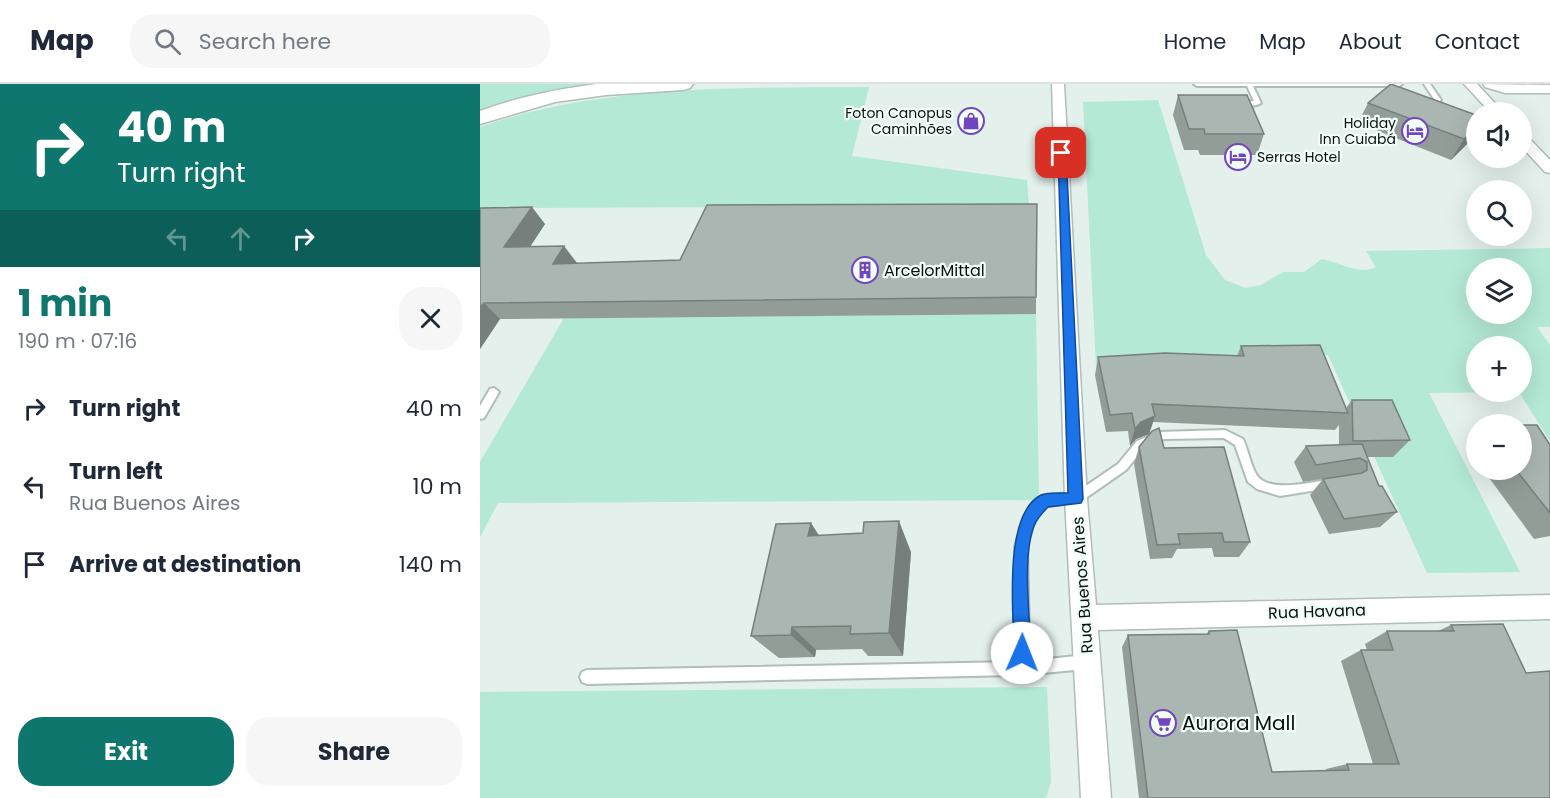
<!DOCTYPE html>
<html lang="en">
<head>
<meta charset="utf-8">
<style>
	:root { --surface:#fff; --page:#f6f6f7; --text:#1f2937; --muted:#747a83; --line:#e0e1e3; --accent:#0f766e }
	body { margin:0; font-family:Poppins,sans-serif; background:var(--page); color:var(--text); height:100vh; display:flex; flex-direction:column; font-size:22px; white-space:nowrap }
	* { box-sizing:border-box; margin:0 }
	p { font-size:20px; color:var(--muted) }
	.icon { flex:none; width:33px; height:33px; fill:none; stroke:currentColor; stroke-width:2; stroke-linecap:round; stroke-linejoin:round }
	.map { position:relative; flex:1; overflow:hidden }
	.side { display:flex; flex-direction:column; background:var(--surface); width:480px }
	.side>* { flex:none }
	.banner { background:#0f766e; color:#fff; overflow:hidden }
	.tools { position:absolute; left:986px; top:18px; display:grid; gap:12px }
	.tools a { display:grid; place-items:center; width:66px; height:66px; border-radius:50%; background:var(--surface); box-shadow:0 6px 24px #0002; font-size:30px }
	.pin { position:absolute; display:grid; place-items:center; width:51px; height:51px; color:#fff; margin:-26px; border-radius:12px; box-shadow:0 3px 9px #0006 }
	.me { position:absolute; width:66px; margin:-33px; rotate:1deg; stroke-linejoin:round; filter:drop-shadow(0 0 4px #0008) }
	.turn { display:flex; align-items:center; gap:21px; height:126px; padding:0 18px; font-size:27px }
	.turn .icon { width:78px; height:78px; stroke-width:2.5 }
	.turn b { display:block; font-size:42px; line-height:51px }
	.lanes { display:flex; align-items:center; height:57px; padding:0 18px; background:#0003; justify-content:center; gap:30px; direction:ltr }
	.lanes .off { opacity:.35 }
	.round { display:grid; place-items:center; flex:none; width:63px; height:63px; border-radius:24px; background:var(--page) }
	.head { display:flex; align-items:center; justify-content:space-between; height:102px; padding:0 18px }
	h1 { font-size:36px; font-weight:700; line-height:45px; color:var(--accent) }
	.primary-button { display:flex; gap:12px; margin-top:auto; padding:12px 18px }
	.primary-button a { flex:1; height:69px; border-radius:24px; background:var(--accent); color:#fff; font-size:24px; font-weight:700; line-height:69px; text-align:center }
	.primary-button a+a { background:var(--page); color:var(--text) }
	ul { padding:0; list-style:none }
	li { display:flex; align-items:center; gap:18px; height:78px; padding:0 18px }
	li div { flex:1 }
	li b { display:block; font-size:22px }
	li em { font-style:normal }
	header { display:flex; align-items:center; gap:36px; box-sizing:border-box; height:84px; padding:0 30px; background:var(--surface); border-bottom:2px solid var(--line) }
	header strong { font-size:28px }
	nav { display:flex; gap:33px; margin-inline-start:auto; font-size:21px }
	.search { width:420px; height:54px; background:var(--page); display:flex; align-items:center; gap:15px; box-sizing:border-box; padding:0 21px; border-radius:24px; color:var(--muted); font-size:22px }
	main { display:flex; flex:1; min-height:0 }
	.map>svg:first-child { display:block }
	.green { fill:#b3e9d5; fill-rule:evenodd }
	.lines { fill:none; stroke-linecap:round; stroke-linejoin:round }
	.service-casing { stroke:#b0bdb8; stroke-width:4 }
	.minor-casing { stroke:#b0bdb8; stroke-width:3 }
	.trunk-casing { stroke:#b0bdb8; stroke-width:3 }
	.service { fill:#fff; fill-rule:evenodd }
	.minor { fill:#fff; fill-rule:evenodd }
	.trunk { fill:#fff; fill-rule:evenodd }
	.wall { fill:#929d98 }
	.shaded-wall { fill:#777f7c }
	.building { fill:#aab6b1; stroke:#777f7c; stroke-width:1.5 }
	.route { fill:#1a73e8; stroke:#114b97; stroke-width:1.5 }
	.labels { text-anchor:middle; stroke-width:4.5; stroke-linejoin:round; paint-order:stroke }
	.far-poi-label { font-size:14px; fill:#0c110f; stroke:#f0fdf8; text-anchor:end }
	.poi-label { font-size:16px; fill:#0c110f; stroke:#f0fdf8; text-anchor:start }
	.street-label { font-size:16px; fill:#0c110f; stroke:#f0fdf8 }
	.near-poi-label { font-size:20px; fill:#0c110f; stroke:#f0fdf8; text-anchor:start }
</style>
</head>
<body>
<header>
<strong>Map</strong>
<div class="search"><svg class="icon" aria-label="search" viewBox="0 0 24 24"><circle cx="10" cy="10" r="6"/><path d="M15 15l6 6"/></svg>Search here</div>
<nav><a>Home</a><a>Map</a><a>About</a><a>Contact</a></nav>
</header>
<main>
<section class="side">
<div class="banner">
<div class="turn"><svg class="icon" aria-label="right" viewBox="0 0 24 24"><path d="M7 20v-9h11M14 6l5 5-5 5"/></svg><div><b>40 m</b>Turn right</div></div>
<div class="lanes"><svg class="icon off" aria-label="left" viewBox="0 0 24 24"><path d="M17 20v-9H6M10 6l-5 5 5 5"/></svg><svg class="icon off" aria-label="ahead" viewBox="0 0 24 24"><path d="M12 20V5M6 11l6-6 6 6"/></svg><svg class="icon" aria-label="right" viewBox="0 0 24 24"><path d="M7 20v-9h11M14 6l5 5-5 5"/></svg></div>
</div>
<div class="head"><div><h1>1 min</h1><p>190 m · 07:16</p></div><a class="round"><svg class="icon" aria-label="close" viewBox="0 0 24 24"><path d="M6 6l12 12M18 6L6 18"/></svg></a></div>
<ul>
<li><svg class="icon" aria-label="right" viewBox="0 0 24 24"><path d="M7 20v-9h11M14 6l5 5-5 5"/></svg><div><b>Turn right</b></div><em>40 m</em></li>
<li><svg class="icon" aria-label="left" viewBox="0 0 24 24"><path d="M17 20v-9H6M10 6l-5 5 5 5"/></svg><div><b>Turn left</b><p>Rua Buenos Aires</p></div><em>10 m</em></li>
<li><svg class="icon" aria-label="arrive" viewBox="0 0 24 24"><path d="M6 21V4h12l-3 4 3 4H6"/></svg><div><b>Arrive at destination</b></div><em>140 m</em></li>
</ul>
<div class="primary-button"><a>Exit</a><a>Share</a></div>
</section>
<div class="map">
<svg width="1070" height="714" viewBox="0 0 1070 714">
	<rect width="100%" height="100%" fill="#e3f0eb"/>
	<path class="green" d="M 0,0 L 185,0 L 130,3 L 0,33 Z
		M 389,3 L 372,72 L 547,96 L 549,122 L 0,124 L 0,43 C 123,0 259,4 389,3 Z
		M 678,16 L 726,171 L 745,196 L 766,204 L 781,201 L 803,188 L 824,188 L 842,175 C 859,178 880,192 896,183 L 886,167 L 1070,164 L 1070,243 L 1057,243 L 1070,261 L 1070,357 L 1039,308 L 1041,308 L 1041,262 L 996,262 L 996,308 L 1031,308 L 949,309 L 1040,488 L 947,489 L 848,271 L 616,282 L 603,18 ZM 996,184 L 1041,184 L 1041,230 L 996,230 Z
		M 556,230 L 559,416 L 18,419 L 0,453 L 0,378 L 84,234 Z
		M 567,603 L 571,698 L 566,714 L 0,714 L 0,608 Z"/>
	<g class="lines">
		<defs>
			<path id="service" d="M 714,0 L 922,0 L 919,2 L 773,2 L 781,19 C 775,23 761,23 755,19 L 758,17 L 774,17 L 767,2 L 717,2 Z
				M 944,0 L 950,0 L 961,16 L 960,17 L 943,19 L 943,17 L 954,15 Z
				M 14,304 L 19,308 L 4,334 L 0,335 L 0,322 L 10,305 Z
				M 745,346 L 763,355 C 768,366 770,379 776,390 C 787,410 833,398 851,395 L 855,397 L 857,400 L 855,403 L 800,412 L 777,405 L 768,398 L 755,361 L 744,354 L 684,355 L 665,363 L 646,386 L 600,418 L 567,422 L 558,430 L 553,441 L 547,463 L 549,554 L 548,577 L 606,571 L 611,573 L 613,578 L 611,583 L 606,585 L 541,591 L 107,600 L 102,598 L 100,593 L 102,588 L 107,586 L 535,578 L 537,554 L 535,463 L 541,441 L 550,422 L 565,412 L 594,410 L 638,380 L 657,357 L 679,348 Z"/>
			<path id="minor" d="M 572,0 L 584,0 L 607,415 L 616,521 L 1070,511 L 1070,535 L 618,546 L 631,714 L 601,714 L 585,415 Z
				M 984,0 L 997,0 L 1023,28 L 1010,28 Z
				M 1003,0 L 1070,1 L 1070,9 L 1025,9 L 1005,3 Z
				M 1041,50 L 1046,51 L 1070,76 L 1070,89 L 1065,88 L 1041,62 Z"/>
			<path id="trunk" d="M 117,0 L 213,0 L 210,4 L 203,6 L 126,11 L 75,18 L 0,40 L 0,27 C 38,13 77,5 117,0 Z"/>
		</defs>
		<use href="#service" class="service-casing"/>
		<use href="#minor" class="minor-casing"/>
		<use href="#trunk" class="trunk-casing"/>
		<use href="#service" class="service"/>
		<use href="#minor" class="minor"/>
		<use href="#trunk" class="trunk"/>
	</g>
	<path class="wall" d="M 698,11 L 784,50 L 777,71 L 720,71 L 718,66 L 704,66 L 693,31 Z
		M 888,19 L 992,55 L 971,76 L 878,39 Z
		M 0,124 L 65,140 L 50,162 L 84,162 L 96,179 L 556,213 L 556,230 L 20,235 L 0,265 Z
		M 761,262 L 866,324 L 872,316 L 930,356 L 913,373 L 887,373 L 899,402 L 917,428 L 900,443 L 849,450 L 830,411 L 843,395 L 867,391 L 823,398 L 814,378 L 826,362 L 859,361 L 859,341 L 855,346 L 673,338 L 669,350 L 656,355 L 650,362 L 648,347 L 626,348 L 615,291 L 618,273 L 757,272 Z
		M 1070,361 L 1070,452 L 1054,455 L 1007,391 L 1010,388 L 1009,386 L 1041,386 Z
		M 659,363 L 684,364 L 770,458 L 759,473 L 734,473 L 732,464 L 697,465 L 692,474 L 670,475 L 654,380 Z
		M 383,449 L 431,468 L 423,572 L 388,572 L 382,565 L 336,566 L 335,573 L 299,574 L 271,552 L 339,452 Z
		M 971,541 L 1070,714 L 659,714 L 642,563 L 648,551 L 726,550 L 729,547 L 792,688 L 846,687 L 846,685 L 867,680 L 893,680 L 861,577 L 881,566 L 887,566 L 885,560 L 907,547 L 958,547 Z"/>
	<path class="shaded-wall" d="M 996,44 L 996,49 L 992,55 L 971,76 L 984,55 Z
		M 52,123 L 65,140 L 39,180 L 24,163 Z
		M 84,162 L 97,179 L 73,180 Z
		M 4,219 L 20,235 L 0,265 L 0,224 Z
		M 675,332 L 669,350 L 656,355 L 650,362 L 655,345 L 661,338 Z
		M 419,437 L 431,468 L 423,572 L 409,549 Z
		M 331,439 L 351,470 L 328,452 Z
		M 312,543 L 336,566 L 335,573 L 311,551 Z"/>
	<path class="building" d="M 911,0 L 996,31 L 996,44 L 984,55 L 888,19 Z
		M 698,11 L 767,11 L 784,50 L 725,50 L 724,45 L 709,45 Z
		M 557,120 L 556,213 L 4,219 L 0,224 L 0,124 L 52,123 L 24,163 L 84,162 L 73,180 L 200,176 L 227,121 Z
		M 840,261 L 868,329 L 672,320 L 675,332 L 661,338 L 655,345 L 652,329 L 630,331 L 618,273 L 685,269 L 764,272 L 761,262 Z
		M 872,316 L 912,316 L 930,356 L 873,357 Z
		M 1041,341 L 1057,341 L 1070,361 L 1070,429 L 1036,386 L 1041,386 Z
		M 679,344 L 684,364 L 744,363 L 770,458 L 744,458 L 742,449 L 698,450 L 700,460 L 677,461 L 659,363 L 672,347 Z
		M 882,360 L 899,402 L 902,402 L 917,428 L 864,435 L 843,395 L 882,389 L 887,386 L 887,378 L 880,374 L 836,381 L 826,362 Z
		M 419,437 L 409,549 L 370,550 L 371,542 L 312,543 L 311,551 L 271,552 L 296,440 L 331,439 L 328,452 L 383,449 L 384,438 Z
		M 1023,540 L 1046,589 L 1070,587 L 1070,714 L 668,714 L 648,551 L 729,550 L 729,547 L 757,546 L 792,688 L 869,686 L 867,680 L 919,680 L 881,566 L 913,566 L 907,547 L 974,547 L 971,541 Z"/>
	<path class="route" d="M 578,67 L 586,69 L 603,415 L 601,419 L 568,423 C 562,429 557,434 554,442 C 542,473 550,534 551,569 L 548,575 L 542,578 L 536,575 L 534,569 C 534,532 522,431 561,411 C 568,408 580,409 588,409 Z"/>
	<defs>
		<symbol id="shop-ring" viewBox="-11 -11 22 22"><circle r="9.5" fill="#f0fdf8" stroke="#7146be" stroke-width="1.5"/><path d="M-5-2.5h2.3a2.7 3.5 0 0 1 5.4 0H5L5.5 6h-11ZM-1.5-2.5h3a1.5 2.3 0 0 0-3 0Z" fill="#7146be"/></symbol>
		<symbol id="hotel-ring" viewBox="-11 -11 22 22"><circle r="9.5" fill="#f0fdf8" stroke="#7146be" stroke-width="1.5"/><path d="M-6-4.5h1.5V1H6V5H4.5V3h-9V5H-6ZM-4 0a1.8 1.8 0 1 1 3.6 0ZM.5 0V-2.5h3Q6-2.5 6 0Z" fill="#7146be"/></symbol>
		<symbol id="building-ring" viewBox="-11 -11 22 22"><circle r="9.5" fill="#f0fdf8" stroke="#7146be" stroke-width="1.5"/><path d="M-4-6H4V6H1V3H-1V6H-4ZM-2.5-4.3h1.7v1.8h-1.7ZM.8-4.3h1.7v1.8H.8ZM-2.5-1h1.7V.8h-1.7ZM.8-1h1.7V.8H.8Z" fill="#7146be"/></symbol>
		<symbol id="supermarket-ring" viewBox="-11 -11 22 22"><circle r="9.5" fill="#f0fdf8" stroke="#7146be" stroke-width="1.5"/><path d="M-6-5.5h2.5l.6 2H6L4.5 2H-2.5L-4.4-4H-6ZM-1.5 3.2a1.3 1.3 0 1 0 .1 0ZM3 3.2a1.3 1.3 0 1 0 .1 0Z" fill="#7146be"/></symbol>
	</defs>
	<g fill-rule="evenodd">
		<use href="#shop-ring" x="476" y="22" width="30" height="30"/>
		<use href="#hotel-ring" x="920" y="32" width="30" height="30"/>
		<use href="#hotel-ring" x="743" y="58" width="30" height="30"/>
		<use href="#building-ring" x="370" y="171" width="30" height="30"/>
		<use href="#supermarket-ring" x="668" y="624" width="30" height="30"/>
	</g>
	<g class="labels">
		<g class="far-poi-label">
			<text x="472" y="34">Foton Canopus<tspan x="472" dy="16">Caminhões</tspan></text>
			<text x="916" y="44">Holiday<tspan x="916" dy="16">Inn Cuiabá</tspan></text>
			<text x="777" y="78" text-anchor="start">Serras Hotel</text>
		</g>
		<g class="poi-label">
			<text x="404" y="192">ArcelorMittal</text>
		</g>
		<g class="street-label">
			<text transform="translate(602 501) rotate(-94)" y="6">Rua Buenos Aires</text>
			<text transform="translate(837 527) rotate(-2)" y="6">Rua Havana</text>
		</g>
		<g class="near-poi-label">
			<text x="702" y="646">Aurora Mall</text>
		</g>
	</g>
</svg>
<div class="tools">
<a><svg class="icon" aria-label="sound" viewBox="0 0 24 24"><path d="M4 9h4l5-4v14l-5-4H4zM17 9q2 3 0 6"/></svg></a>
<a><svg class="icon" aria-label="search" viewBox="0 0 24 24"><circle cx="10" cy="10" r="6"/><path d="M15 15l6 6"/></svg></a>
<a><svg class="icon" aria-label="layers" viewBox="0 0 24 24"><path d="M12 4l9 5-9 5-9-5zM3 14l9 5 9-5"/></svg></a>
<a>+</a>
<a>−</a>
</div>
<div class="pin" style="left:581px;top:69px;background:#d93025"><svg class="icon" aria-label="arrive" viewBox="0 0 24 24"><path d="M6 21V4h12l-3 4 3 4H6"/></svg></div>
<svg class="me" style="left:542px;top:569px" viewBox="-20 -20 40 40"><circle r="19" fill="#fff"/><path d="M0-13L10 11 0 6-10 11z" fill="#1a73e8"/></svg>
</div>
</main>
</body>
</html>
